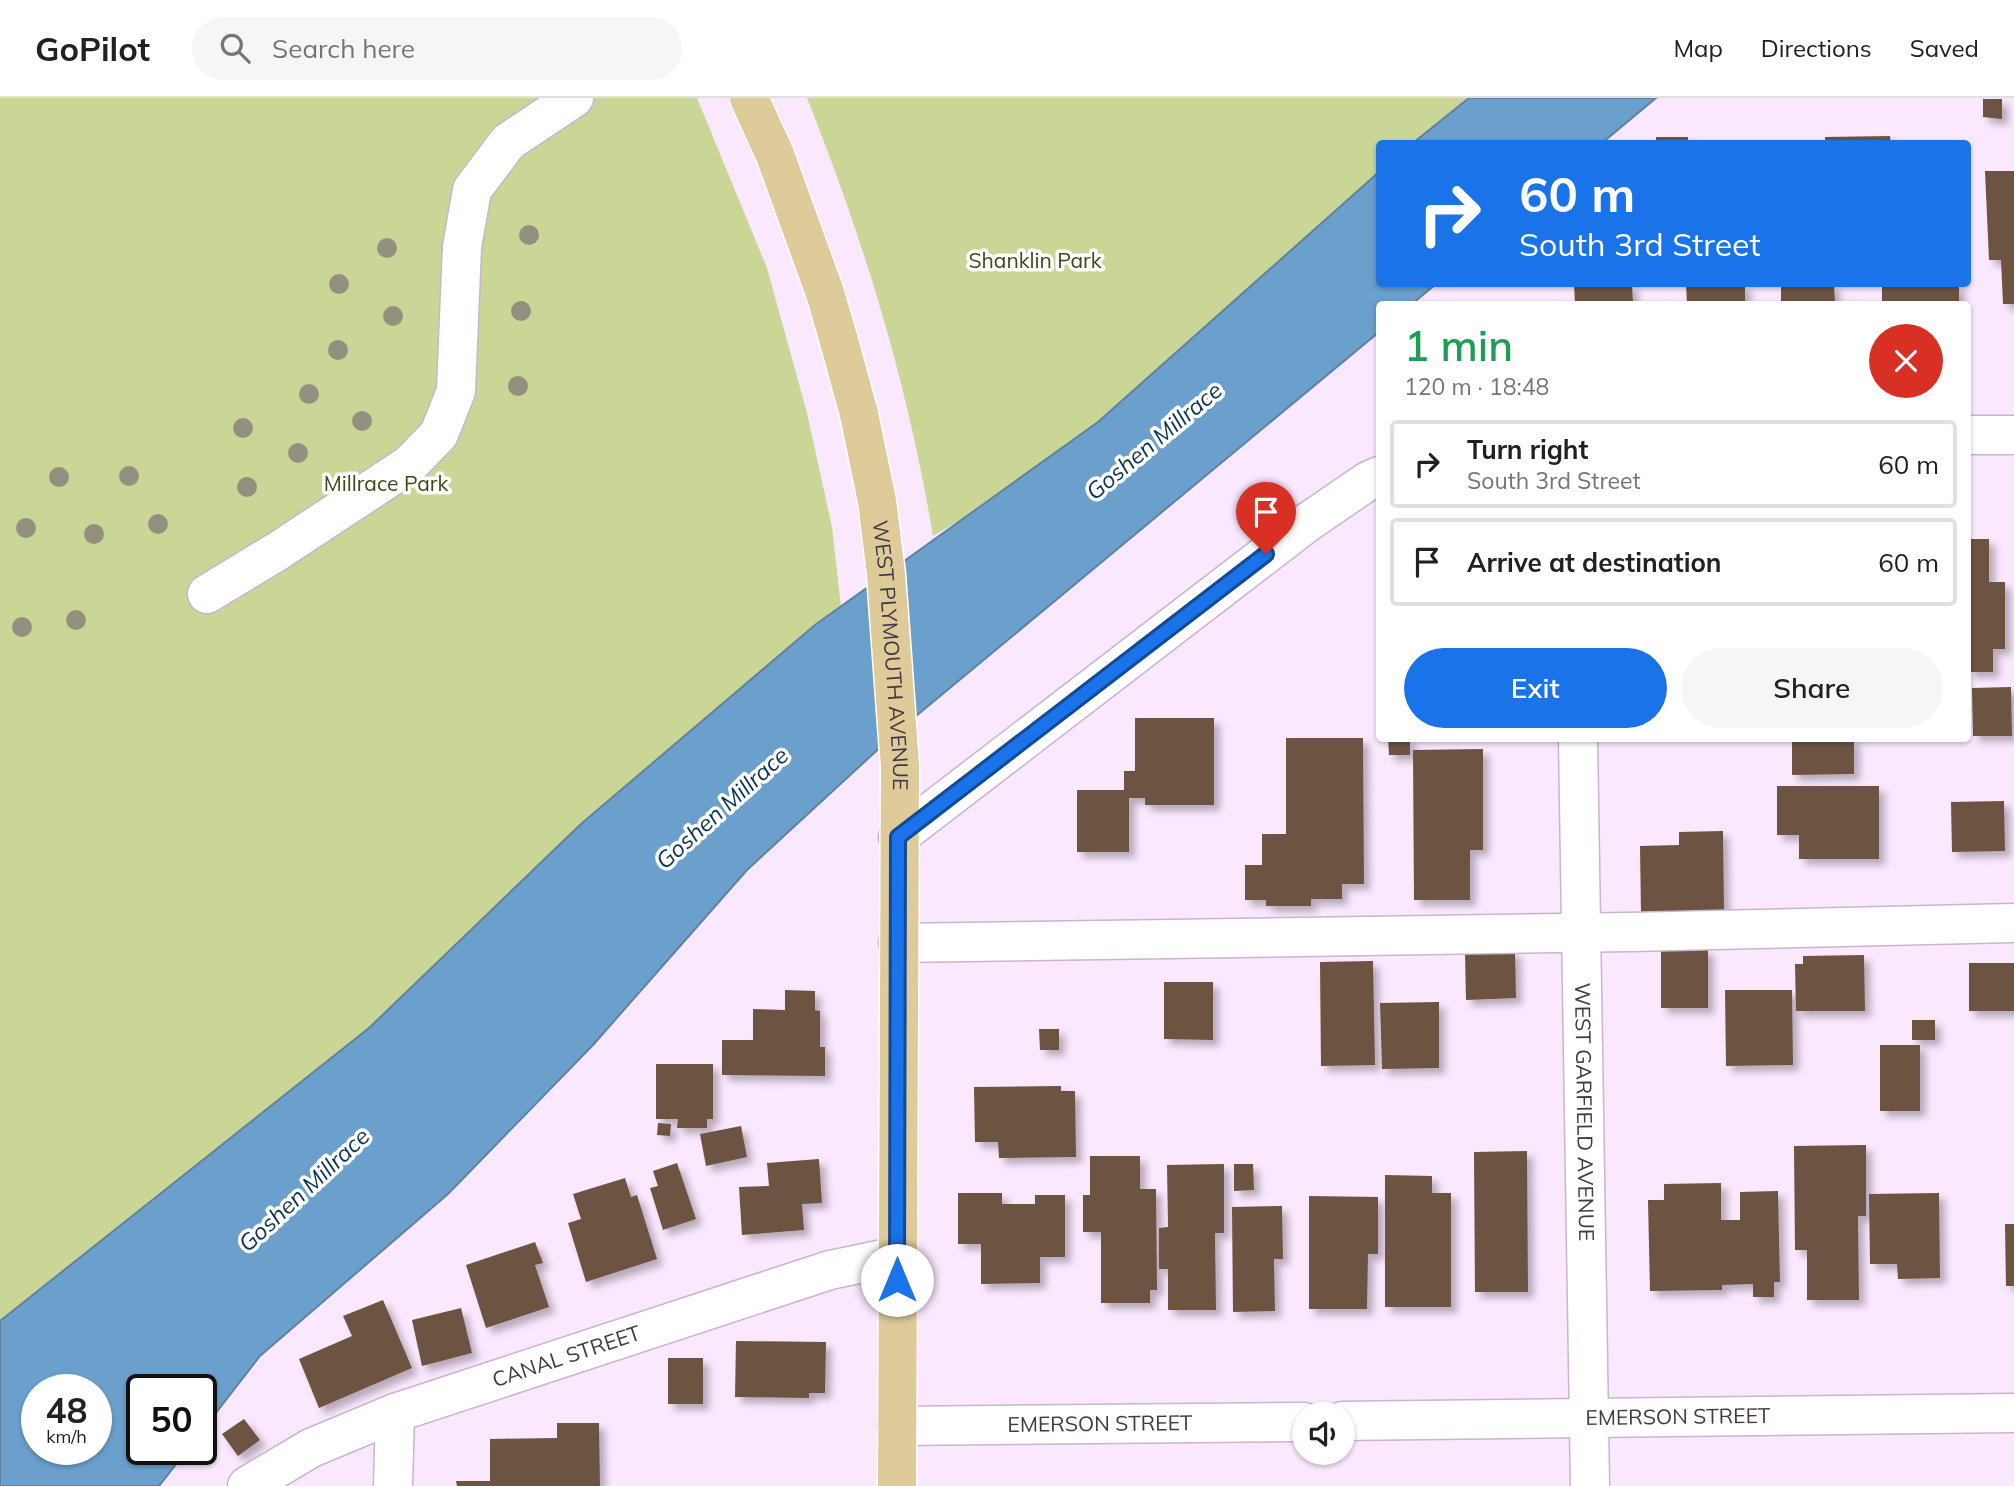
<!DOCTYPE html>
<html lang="en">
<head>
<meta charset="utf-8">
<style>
	:root { --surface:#fff; --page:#f6f6f6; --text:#202124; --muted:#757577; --line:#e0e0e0; --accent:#1a73e8 }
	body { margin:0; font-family:Mulish,sans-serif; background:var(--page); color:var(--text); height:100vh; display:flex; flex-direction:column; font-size:26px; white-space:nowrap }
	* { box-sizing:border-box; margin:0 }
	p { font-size:23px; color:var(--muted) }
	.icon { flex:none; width:38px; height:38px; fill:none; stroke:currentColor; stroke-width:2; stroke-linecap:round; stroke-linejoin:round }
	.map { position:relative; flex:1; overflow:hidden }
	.side { position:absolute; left:1376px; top:203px; width:595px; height:441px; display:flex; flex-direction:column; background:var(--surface); border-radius:7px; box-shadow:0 2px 5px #0004 }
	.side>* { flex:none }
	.top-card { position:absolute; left:1376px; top:42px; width:595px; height:147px; border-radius:7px; box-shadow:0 2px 5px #0004; background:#1a73e8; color:#fff; overflow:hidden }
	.tools { position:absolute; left:1292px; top:1304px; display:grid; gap:14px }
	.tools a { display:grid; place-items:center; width:63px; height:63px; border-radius:50%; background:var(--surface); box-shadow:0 2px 5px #0004; font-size:35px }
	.speed { position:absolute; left:21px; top:1276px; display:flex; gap:14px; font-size:35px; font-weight:700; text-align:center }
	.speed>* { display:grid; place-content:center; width:91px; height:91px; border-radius:50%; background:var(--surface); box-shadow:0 2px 5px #0004; line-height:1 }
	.speed small { font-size:18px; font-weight:400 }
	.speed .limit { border:4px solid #111; border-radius:10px; background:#fff; color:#111 }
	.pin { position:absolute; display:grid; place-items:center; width:60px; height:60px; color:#fff; margin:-72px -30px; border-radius:50% 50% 50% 0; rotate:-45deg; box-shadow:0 0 7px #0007 }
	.pin .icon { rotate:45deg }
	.me { position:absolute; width:77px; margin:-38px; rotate:0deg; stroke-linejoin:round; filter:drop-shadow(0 0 5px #0008) }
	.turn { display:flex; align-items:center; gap:24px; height:147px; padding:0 28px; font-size:32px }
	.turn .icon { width:91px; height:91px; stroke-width:2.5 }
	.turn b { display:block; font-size:49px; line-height:60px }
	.round { display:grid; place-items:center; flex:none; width:74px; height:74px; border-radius:37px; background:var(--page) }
	.overview { display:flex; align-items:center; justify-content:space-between; height:119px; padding:0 28px }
	h1 { font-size:42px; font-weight:600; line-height:52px; color:#1e9e55 }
	.cta { display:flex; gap:14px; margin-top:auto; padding:14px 28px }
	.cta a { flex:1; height:80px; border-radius:42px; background:var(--accent); color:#fff; font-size:28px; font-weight:600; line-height:80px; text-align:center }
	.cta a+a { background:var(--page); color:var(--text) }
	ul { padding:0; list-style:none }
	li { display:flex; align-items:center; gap:21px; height:88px; margin:0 14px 10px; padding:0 14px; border:4px solid var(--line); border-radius:7px }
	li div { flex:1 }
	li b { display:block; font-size:26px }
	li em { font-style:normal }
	header { display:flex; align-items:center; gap:42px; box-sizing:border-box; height:98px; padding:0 35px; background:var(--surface); border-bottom:2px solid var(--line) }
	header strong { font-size:33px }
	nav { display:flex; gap:38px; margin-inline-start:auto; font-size:24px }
	.search { width:490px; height:63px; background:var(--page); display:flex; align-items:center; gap:18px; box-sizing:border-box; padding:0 24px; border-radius:38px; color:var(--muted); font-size:26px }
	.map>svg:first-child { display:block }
	.green { fill:#cad696 }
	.water { fill:#6ba0cd; stroke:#5f81a4; stroke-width:2; fill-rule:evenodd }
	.building { fill:#6d5242; filter:url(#shadow) }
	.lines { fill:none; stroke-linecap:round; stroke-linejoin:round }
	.minor-casing { stroke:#cab4ce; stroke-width:41 }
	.major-casing { stroke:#fff; stroke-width:41 }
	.minor { stroke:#fff; stroke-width:38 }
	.major { stroke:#dfcb9a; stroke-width:38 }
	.tree { fill:#949080 }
	.route-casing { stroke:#114b97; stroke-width:18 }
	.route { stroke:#1a73e8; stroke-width:12 }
	.labels { text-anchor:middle; stroke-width:7; stroke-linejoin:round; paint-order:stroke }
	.park-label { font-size:21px; fill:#414818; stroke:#fff }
	.street-label { font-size:21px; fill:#423944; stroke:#fff }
	.water-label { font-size:23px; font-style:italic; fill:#0a3452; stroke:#fff }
</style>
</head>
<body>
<header>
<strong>GoPilot</strong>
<div class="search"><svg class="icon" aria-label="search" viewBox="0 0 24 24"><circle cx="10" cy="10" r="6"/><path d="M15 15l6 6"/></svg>Search here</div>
<nav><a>Map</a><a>Directions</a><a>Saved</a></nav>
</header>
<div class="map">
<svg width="2014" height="1388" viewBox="0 0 2014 1388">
	<defs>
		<filter id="shadow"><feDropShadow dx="6" dy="6" stdDeviation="3.5" flood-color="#0004"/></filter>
	</defs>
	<rect width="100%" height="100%" fill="#fae8fe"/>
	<path class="green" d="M 0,0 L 697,0 L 767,170 L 807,315 L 832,429 L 841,509 L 815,527 L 581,726 L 369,930 L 0,1223 Z
		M 807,0 L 1469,0 L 1413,45 L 1379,46 L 1379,74 L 1098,324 L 967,418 L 933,438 C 908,287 864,142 807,0 Z"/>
	<path class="water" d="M 1469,0 L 1656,0 L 1602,45 L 1413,45 Z
		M 1379,74 L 1379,186 L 1436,186 L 1412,206 L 1379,206 L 1379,234 L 898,633 L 747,772 L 593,947 L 448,1096 L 260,1258 L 201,1334 L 201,1292 L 142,1292 L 142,1351 L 188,1351 L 159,1388 L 0,1388 L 0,1223 L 369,930 L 581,726 L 815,527 L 1098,324 ZM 37,1292 L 96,1292 L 96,1351 L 37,1351 Z"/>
	<path class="building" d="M 1983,1 L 2002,1 L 2002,21 L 1983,19 Z
		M 1890,38 L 1891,46 L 1825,46 L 1825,39 Z
		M 1656,39 L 1688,39 L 1688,46 L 1656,46 Z
		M 1985,73 L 2014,73 L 2014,206 L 2003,206 L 2001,162 L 1989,162 Z
		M 1574,186 L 1632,186 L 1633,206 L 1575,206 Z
		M 1686,186 L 1745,186 L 1745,206 L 1687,206 Z
		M 1781,186 L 1834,186 L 1835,206 L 1781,206 Z
		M 1882,186 L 1959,186 L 1959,206 L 1882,206 Z
		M 1967,441 L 1989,441 L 1989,484 L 2005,484 L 2005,551 L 1993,551 L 1993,574 L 1967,574 Z
		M 2011,589 L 2012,638 L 1973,638 L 1972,590 Z
		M 1135,620 L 1214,620 L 1214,707 L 1145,707 L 1145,700 L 1129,700 L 1129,754 L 1077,754 L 1077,692 L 1124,692 L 1124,673 L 1135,673 Z
		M 1286,640 L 1363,640 L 1364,786 L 1342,786 L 1342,801 L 1311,801 L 1311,808 L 1266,808 L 1266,802 L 1245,802 L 1245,767 L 1262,767 L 1262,736 L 1286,736 Z
		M 1388,640 L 1410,640 L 1410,657 L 1389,657 Z
		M 1792,640 L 1854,640 L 1854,676 L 1792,677 Z
		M 1483,651 L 1483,752 L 1470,752 L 1470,802 L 1414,802 L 1413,652 Z
		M 1777,688 L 1879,688 L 1879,761 L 1799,761 L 1799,737 L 1777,737 Z
		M 2004,703 L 2005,753 L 1952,754 L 1951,704 Z
		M 1723,733 L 1724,814 L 1641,816 L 1640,748 L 1679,747 L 1679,734 Z
		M 1661,851 L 1708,851 L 1708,910 L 1661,910 Z
		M 1515,853 L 1516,900 L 1466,902 L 1465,854 Z
		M 1864,857 L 1865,913 L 1796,913 L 1795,866 L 1803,866 L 1803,858 Z
		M 1373,863 L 1375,967 L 1321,968 L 1320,864 Z
		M 1969,865 L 2014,865 L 2014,913 L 1969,913 Z
		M 1164,884 L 1213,884 L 1213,942 L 1164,941 Z
		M 785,892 L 815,893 L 815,912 L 820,913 L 820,949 L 825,949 L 825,978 L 722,977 L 722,942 L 753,942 L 753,911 L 785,912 Z
		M 1725,892 L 1792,892 L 1793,967 L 1726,968 Z
		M 1439,904 L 1439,970 L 1382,971 L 1380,905 Z
		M 1912,922 L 1935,922 L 1935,942 L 1912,942 Z
		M 1039,931 L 1059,931 L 1059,952 L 1040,952 Z
		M 1880,947 L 1920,947 L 1920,1013 L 1880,1013 Z
		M 656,966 L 713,966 L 713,1021 L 707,1021 L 707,1030 L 677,1030 L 678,1021 L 656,1021 Z
		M 1061,988 L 1061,993 L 1075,993 L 1076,1059 L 999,1060 L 998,1044 L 975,1044 L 974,989 Z
		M 658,1025 L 671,1026 L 670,1038 L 657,1037 Z
		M 741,1028 L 747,1059 L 706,1068 L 700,1036 Z
		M 1866,1047 L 1866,1118 L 1858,1118 L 1859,1202 L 1807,1202 L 1807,1152 L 1795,1152 L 1794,1048 Z
		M 1527,1053 L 1528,1194 L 1475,1194 L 1474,1054 Z
		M 1090,1058 L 1140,1058 L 1140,1091 L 1156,1091 L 1157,1192 L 1150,1192 L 1150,1205 L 1101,1205 L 1101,1134 L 1083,1134 L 1083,1097 L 1090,1097 Z
		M 819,1061 L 822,1105 L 802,1106 L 804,1132 L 742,1137 L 739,1089 L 769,1088 L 767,1065 Z
		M 677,1065 L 696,1121 L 663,1132 L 650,1090 L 658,1088 L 653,1073 Z
		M 1224,1066 L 1224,1135 L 1215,1135 L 1216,1212 L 1168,1212 L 1168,1171 L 1159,1171 L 1159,1130 L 1168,1129 L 1167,1067 Z
		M 1234,1066 L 1253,1066 L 1254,1092 L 1234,1093 Z
		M 1385,1077 L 1432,1078 L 1432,1095 L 1451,1095 L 1451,1209 L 1385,1209 Z
		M 625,1080 L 631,1099 L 637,1097 L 657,1161 L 586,1184 L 568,1125 L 581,1121 L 573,1096 Z
		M 1721,1085 L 1721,1122 L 1740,1122 L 1740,1094 L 1778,1093 L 1780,1184 L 1774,1184 L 1774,1199 L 1753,1199 L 1753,1186 L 1722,1187 L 1722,1192 L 1650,1193 L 1648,1102 L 1664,1102 L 1664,1086 Z
		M 958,1095 L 1002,1095 L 1002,1106 L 1035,1106 L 1035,1097 L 1065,1097 L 1065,1159 L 1040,1159 L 1040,1185 L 981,1186 L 981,1146 L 958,1146 Z
		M 1939,1095 L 1940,1180 L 1898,1181 L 1897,1166 L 1870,1166 L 1869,1096 Z
		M 1309,1098 L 1378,1099 L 1378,1156 L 1368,1156 L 1367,1211 L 1309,1211 Z
		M 1282,1108 L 1283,1161 L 1274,1161 L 1275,1213 L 1233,1214 L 1232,1109 Z
		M 2005,1126 L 2014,1126 L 2014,1188 L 2006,1188 Z
		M 535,1144 L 543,1165 L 535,1167 L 549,1209 L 486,1230 L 466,1167 Z
		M 383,1202 L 412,1270 L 319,1310 L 299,1261 L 352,1238 L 343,1218 Z
		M 461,1210 L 472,1255 L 422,1268 L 412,1222 Z
		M 736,1243 L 826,1244 L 825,1295 L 809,1295 L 809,1300 L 735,1299 Z
		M 668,1260 L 703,1260 L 703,1306 L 668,1306 Z
		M 244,1321 L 260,1342 L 238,1358 L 222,1336 Z
		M 557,1325 L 599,1325 L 600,1388 L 457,1388 L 456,1383 L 490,1383 L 490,1341 L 557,1340 Z"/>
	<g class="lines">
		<defs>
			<g id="minor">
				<path d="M 1967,337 L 2014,337"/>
				<path d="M 207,496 L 278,453 L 410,366 L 439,336 L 456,293 L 462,149 L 472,92 L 508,44 L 574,0"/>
				<path id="s1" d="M 1578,640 L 1590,1388"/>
				<path d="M 898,739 L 1308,424 L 1368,383 L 1379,378"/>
				<path d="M 898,845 L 1630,834 L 2014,825"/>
				<path id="s2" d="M 1342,1323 L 2014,1315"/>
				<path id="s3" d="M 897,1328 L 1304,1324"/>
				<path id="s4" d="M 247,1388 L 311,1350 L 395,1315 L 830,1172 L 897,1158"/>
				<path d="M 393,1388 L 395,1315"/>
			</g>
			<g id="major">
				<path id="s5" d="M 749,0 L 775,57 L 825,195 L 839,243 L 859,316 L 877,403 L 886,476 L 900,668 L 897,1388"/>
			</g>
		</defs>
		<use href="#minor" class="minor-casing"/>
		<use href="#major" class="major-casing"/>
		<use href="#minor" class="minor"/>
		<use href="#major" class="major"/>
	</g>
	<g class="tree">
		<circle cx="529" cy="137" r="10"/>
		<circle cx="387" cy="150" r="10"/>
		<circle cx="339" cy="186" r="10"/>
		<circle cx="521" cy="213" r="10"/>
		<circle cx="393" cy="218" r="10"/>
		<circle cx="338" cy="252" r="10"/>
		<circle cx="518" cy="288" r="10"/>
		<circle cx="309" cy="296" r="10"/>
		<circle cx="362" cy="323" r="10"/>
		<circle cx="243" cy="330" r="10"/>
		<circle cx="298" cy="355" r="10"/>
		<circle cx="129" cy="378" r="10"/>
		<circle cx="59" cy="379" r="10"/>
		<circle cx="247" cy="389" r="10"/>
		<circle cx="158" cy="426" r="10"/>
		<circle cx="26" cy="430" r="10"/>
		<circle cx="94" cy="436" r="10"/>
		<circle cx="76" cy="522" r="10"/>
		<circle cx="22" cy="529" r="10"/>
	</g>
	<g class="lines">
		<defs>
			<path id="route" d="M 897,1182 L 898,739 L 1266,456"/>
		</defs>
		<use href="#route" class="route-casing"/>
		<use href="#route" class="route"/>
	</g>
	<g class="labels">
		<g class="park-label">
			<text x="1035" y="170">Shanklin Park</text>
			<text x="386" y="393">Millrace Park</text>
		</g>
		<g class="street-label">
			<text dy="7" stroke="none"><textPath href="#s5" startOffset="579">WEST PLYMOUTH AVENUE</textPath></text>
			<text dy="7" stroke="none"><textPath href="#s1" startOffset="374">WEST GARFIELD AVENUE</textPath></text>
			<text dy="7" stroke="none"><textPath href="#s4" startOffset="346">CANAL STREET</textPath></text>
			<text dy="7" stroke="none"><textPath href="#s2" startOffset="336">EMERSON STREET</textPath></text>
			<text dy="7" stroke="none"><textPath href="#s3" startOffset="203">EMERSON STREET</textPath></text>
		</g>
		<g class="water-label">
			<text transform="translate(1154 343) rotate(-40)" y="8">Goshen Millrace</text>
			<text transform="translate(722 710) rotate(-42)" y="8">Goshen Millrace</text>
			<text transform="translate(304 1092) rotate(-43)" y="8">Goshen Millrace</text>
		</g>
	</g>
</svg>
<div class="tools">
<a><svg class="icon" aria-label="sound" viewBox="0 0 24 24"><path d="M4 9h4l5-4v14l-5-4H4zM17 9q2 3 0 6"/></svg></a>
</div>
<div class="speed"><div>48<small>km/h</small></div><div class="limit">50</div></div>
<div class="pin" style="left:1266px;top:456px;background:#d93025"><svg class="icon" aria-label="arrive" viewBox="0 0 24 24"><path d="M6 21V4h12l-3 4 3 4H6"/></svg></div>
<svg class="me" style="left:897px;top:1182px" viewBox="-20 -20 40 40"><circle r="19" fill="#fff"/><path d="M0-13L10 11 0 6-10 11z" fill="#1a73e8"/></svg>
<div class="top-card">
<div class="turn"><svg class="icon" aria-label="right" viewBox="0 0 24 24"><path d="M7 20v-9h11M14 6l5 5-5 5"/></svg><div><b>60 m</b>South 3rd Street</div></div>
</div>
<section class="side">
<div class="overview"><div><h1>1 min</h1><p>120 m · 18:48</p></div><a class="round" style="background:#d93025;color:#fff"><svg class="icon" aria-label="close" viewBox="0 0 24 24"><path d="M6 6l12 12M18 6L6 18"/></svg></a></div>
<ul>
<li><svg class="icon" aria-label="right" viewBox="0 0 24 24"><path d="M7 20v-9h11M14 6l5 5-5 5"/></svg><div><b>Turn right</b><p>South 3rd Street</p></div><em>60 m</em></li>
<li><svg class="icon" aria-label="arrive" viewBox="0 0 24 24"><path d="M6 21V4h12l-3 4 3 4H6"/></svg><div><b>Arrive at destination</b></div><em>60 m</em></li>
</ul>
<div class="cta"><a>Exit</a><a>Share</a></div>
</section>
</div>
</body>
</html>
